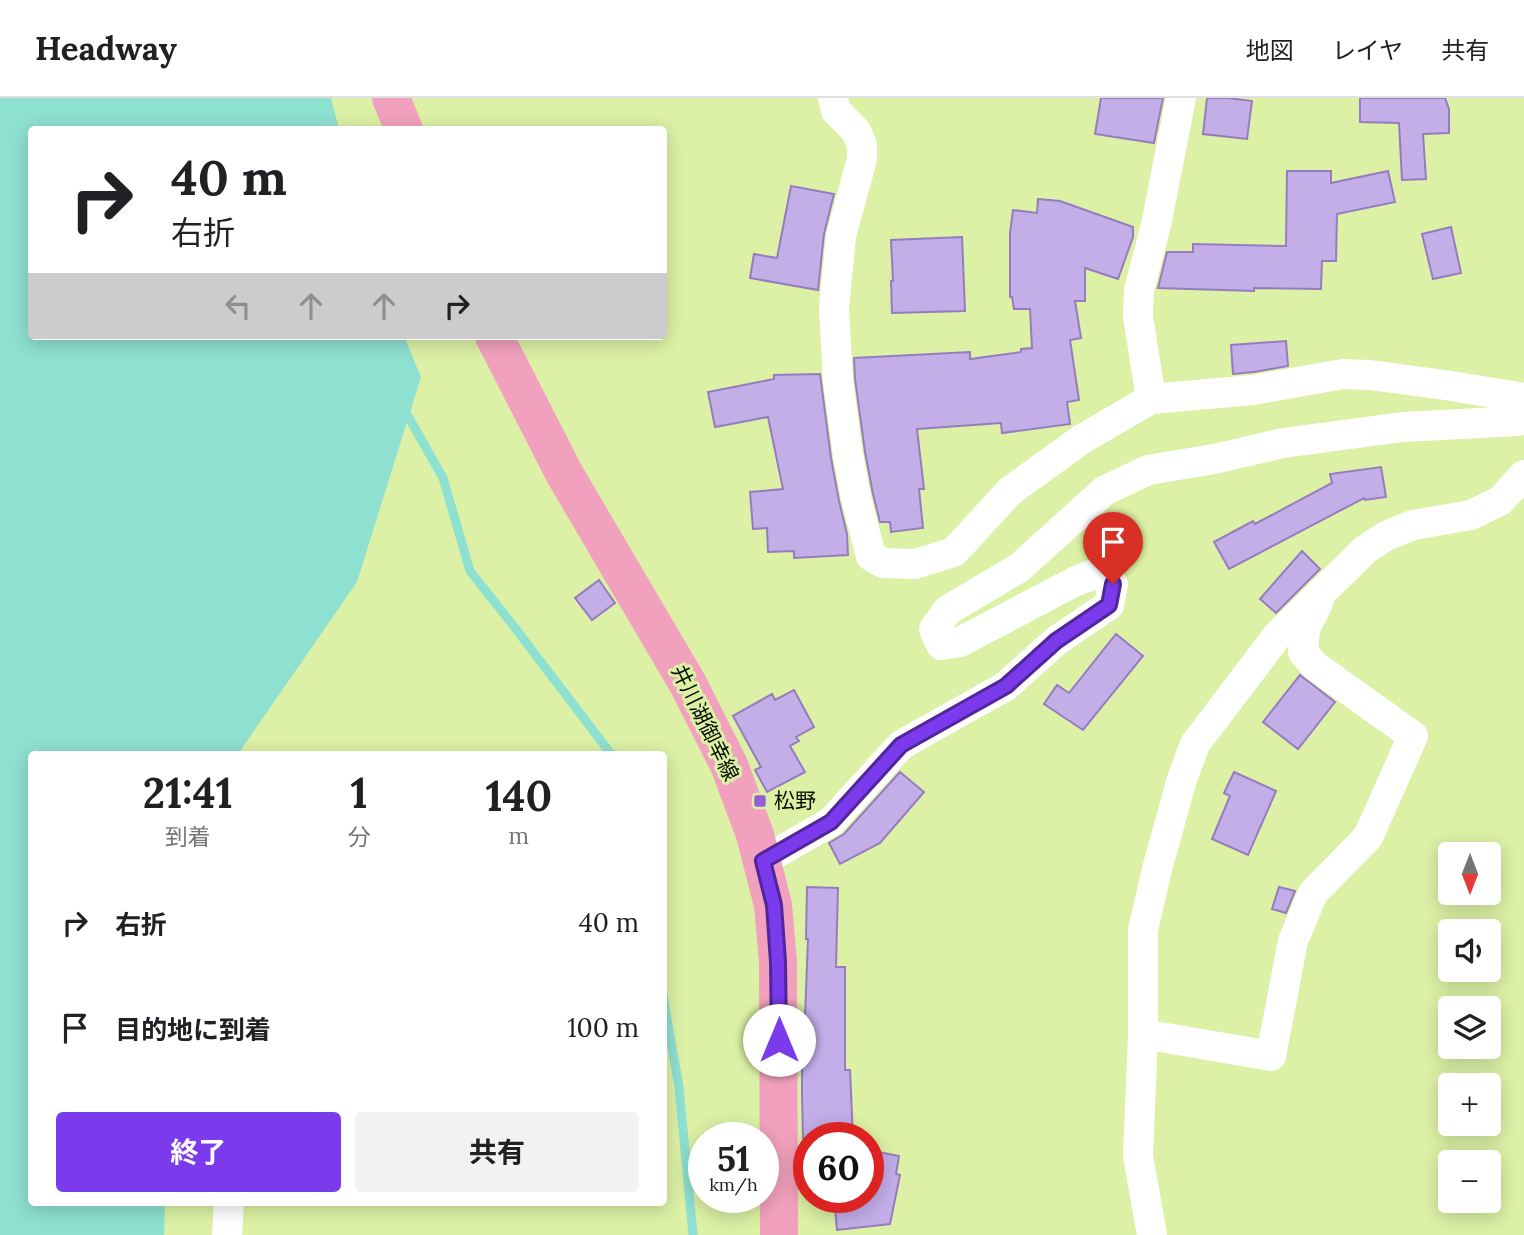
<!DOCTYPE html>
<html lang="ja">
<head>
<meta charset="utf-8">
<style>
	:root { --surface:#fff; --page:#f2f2f2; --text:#202124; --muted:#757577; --line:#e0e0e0; --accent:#7c3aed }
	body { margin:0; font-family:Lora,"Noto Sans JP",serif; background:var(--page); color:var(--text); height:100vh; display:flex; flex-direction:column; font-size:26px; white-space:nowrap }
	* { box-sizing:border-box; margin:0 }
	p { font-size:23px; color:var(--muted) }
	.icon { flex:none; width:38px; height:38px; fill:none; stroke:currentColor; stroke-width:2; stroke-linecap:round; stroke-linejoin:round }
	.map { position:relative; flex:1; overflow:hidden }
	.side { position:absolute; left:28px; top:653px; width:639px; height:455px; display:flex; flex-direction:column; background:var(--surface); border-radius:7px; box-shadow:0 4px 18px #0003 }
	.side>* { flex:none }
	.top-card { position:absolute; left:28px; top:28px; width:639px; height:214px; border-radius:7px; box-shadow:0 4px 18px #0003; background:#fff; color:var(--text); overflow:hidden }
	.needle { width:46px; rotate:180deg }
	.fabs { position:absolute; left:1438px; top:744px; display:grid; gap:14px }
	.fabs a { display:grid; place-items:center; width:63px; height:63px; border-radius:7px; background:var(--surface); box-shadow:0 4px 18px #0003; font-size:35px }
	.speed { position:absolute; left:688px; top:1024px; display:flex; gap:14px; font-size:35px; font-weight:700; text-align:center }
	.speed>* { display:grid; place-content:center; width:91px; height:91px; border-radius:50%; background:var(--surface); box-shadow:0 4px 18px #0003; line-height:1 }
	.speed small { font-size:18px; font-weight:400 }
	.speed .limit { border:10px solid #d22; background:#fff; color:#111 }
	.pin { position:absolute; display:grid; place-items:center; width:60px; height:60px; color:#fff; margin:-72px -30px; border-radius:50% 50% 50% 0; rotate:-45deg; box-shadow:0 0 7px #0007 }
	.pin .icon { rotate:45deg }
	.me { position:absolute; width:77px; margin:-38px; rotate:0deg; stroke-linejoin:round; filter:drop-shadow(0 0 5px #0008) }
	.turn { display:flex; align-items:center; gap:24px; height:147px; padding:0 28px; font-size:32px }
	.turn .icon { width:91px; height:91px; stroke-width:2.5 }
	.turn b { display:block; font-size:49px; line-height:60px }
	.lanes { display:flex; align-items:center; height:66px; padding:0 28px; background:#0003; justify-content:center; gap:35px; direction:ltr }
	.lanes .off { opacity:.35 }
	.eta { display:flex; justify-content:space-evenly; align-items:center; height:119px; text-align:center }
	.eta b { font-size:42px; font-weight:700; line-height:49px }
	.cta { display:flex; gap:14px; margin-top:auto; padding:14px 28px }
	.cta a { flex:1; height:80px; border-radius:7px; background:var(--accent); color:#fff; font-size:28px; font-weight:700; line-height:80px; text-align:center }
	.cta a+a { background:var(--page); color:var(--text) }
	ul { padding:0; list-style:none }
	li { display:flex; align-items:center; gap:21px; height:105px; padding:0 28px }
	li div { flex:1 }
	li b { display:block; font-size:26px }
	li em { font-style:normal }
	header { display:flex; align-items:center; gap:42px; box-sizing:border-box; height:98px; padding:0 35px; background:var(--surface); border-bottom:2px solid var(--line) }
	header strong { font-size:33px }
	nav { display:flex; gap:38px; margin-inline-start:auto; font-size:24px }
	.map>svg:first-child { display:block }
	.water { fill:#8ee0d0 }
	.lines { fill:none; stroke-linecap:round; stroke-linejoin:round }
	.stream { stroke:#8ee0d0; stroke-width:9 }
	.building { fill:#c3aee8; stroke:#957cbe; stroke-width:2 }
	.minor { stroke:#fff; stroke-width:30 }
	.primary { stroke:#f1a1bd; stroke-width:38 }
	.route-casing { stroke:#51269a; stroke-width:18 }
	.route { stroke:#7c3aed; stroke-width:12 }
	.poi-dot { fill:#9460d9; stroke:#dcf1a5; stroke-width:2.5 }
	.labels { text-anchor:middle; stroke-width:6; stroke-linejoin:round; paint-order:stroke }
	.street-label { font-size:21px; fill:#090e00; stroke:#dcf1a5 }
	.poi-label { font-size:21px; fill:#090e00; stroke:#dcf1a5; text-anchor:start }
</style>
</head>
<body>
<header>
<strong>Headway</strong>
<nav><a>地図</a><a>レイヤ</a><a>共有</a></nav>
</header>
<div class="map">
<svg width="1524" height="1137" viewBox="0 0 1524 1137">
	<rect width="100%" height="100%" fill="#dcf1a5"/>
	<path class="water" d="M 0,0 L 331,0 L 339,31 L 32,32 L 32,238 L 404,238 L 421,279 L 357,484 L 238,656 L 32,656 L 32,1104 L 165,1104 L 164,1137 L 0,1137 Z"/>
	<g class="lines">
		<path class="stream" d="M 404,311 L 443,380 L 470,473 L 512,526 L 611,656
			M 663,898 L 679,989 L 693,1137"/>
	</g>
	<path class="building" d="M 1101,0 L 1163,0 L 1154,45 L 1095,36 Z
		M 1207,0 L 1228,0 L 1252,3 L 1247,41 L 1203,36 Z
		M 1360,0 L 1445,0 L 1449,11 L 1449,35 L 1423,36 L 1426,81 L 1402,82 L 1399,25 L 1360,24 Z
		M 1287,73 L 1331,73 L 1331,85 L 1388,73 L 1395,104 L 1337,116 L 1336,163 L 1322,163 L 1321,191 L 1254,190 L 1254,193 L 1158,190 L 1167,154 L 1193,154 L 1193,146 L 1286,148 Z
		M 791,88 L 834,96 L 824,136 L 818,192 L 750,180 L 754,156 L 777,160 Z
		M 1038,101 L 1060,103 L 1133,129 L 1133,139 L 1118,181 L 1085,170 L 1085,203 L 1075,203 L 1081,240 L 1070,242 L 1079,302 L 1067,304 L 1070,326 L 1002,335 L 1001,325 L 917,331 L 924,391 L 919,391 L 923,430 L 891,434 L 890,424 L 880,424 L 873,396 L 865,354 L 855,281 L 854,260 L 970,254 L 970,261 L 1021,254 L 1021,251 L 1032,250 L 1030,211 L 1014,211 L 1012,199 L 1010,199 L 1010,135 L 1013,112 L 1037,115 Z
		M 1451,129 L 1461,175 L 1433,181 L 1422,136 Z
		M 962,139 L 965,213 L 892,215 L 891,183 L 893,183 L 891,142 Z
		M 1286,243 L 1288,268 L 1254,274 L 1233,276 L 1231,247 Z
		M 820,276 L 831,360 L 839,403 L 847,436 L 848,457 L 794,460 L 794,453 L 768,454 L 767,430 L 753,431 L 750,394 L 783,391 L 768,319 L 715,329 L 708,294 L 774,281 L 774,277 Z
		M 1381,369 L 1386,399 L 1365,402 L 1364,400 L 1229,471 L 1214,444 L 1253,423 L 1255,426 L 1332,385 L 1330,376 Z
		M 1302,453 L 1320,471 L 1276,515 L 1260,501 Z
		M 599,482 L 615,505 L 592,522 L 575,500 Z
		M 1116,536 L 1143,558 L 1083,632 L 1044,606 L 1057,587 L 1069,595 Z
		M 1300,577 L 1335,604 L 1298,651 L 1263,624 Z
		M 794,592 L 814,629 L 796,639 L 799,643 L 790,648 L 805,674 L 767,694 L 755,672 L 761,669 L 733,618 L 772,596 L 775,602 Z
		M 900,674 L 924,694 L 880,745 L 840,766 L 829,745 L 844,736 Z
		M 1234,674 L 1276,693 L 1248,757 L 1212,741 L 1230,698 L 1224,695 Z
		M 807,789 L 838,790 L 836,869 L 845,869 L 845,972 L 850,972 L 853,1040 L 803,1040 L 802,997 L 802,918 L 805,918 L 808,841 L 806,841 Z
		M 1279,789 L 1295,793 L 1286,815 L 1272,811 Z
		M 868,1052 L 899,1058 L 896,1076 L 900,1077 L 890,1126 L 837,1132 L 834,1099 L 868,1099 Z"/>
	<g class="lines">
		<path class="minor" d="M 833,0 L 836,13 L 856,33 L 862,47 L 862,61 L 841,138 L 834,210 L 838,283 L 848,357 L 856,400 L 871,458 L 883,465 L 915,466 L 954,454 L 1010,393 L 1082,341 L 1151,301 L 1253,292 L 1343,276 L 1370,277 L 1445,287 L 1524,300
			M 1151,301 L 1138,218 L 1139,192 L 1156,127 L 1181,0
			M 763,763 L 831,724 L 901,647 L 1006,588 L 1056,543 L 1109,507 L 1113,486 L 1096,475 L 1074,484 L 960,544 L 941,547 L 934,531 L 948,512 L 1019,470 L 1104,393 L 1148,372 L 1214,361 L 1283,345 L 1403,329 L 1518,323 L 1524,320
			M 1143,936 L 1271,958 L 1293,843 L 1313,795 L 1368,739 L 1413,638 L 1315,568 L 1303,554 L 1305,531 L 1318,505
			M 227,1137 L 229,1104
			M 1152,1137 L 1138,1058 L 1143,936 L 1143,832 L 1157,771 L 1182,681 L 1195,646 L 1277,538 L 1366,451 L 1386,438 L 1413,427 L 1471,417 L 1500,403 L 1524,377"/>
		<path class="primary" d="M 391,0 L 404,32
			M 494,238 L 564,375 L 688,586 L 729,667 L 755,737 L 773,807 L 778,864 L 779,1137"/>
	</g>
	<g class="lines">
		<defs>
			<path id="route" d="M 779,942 L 778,864 L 774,807 L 763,763 L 831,724 L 901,647 L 1006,588 L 1056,543 L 1109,507 L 1113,486"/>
		</defs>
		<use href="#route" class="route-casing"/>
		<use href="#route" class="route"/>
	</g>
	<rect class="poi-dot" x="753" y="696" width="14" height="14" rx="3.5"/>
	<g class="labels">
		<g class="street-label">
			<text transform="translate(705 625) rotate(64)" y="7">井川湖御幸線</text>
		</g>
		<g class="poi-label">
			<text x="774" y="710">松野</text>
		</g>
	</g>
</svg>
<div class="fabs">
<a><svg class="needle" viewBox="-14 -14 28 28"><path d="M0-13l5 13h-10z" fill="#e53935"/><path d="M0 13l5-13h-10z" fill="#757577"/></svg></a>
<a><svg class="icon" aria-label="sound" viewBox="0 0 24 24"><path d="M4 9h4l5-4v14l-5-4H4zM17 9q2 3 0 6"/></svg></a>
<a><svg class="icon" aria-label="layers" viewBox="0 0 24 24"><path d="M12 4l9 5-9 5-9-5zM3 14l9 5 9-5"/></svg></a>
<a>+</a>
<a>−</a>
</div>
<div class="speed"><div>51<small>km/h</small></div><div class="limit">60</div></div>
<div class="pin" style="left:1113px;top:486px;background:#d93025"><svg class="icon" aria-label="arrive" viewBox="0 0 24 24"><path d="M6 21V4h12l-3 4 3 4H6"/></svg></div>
<svg class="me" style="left:779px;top:942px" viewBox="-20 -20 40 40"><circle r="19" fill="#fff"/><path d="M0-13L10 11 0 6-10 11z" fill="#7c3aed"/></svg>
<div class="top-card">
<div class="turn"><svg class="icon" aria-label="right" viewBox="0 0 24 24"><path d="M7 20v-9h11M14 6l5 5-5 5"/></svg><div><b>40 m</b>右折</div></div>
<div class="lanes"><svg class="icon off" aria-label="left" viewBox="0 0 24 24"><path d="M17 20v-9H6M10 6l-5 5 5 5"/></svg><svg class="icon off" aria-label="ahead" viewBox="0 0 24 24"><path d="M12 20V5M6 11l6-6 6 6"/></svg><svg class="icon off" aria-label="ahead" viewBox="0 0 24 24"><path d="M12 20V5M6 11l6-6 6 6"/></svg><svg class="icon" aria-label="right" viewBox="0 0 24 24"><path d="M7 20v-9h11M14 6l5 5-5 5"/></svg></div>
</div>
<section class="side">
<div class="eta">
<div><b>21:41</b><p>到着</p></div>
<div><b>1</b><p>分</p></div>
<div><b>140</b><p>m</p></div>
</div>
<ul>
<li><svg class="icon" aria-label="right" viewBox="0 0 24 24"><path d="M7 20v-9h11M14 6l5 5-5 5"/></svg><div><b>右折</b></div><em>40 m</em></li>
<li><svg class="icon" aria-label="arrive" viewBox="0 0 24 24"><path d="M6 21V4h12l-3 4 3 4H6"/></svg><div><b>目的地に到着</b></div><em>100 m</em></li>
</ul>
<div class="cta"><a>終了</a><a>共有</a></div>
</section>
</div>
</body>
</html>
